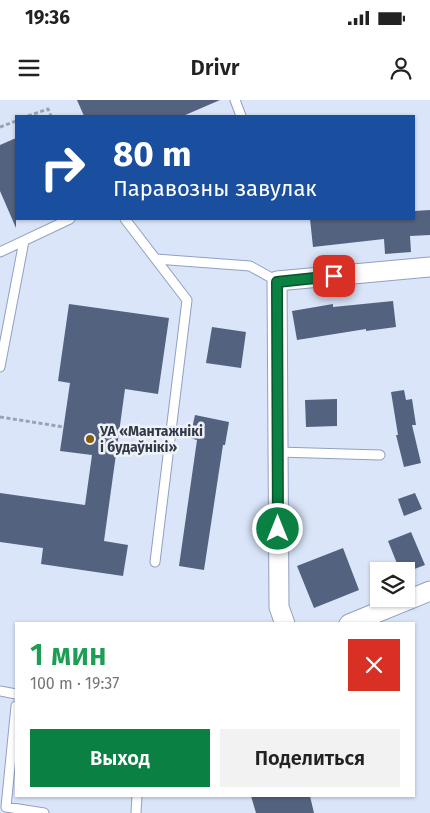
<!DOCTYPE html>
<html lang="ru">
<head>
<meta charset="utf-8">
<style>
	:root { --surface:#fff; --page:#f2f2f2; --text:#222; --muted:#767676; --accent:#0b8043 }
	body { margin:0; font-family:"Fira Sans",sans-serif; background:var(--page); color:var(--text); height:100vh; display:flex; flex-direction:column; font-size:19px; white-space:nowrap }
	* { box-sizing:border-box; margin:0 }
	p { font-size:16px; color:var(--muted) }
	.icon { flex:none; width:28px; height:28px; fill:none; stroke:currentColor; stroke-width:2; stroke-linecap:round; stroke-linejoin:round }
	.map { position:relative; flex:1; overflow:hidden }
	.details { position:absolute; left:15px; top:522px; width:400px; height:175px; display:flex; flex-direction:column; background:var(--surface); border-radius:0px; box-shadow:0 1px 4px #0004 }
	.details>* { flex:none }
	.hud { position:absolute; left:15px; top:15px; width:400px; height:105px; border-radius:0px; box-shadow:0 1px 4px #0004; background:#1a4fa0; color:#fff; overflow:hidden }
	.fabs { position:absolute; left:370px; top:462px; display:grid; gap:10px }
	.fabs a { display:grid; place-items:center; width:45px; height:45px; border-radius:0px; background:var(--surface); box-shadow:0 1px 4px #0004; font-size:25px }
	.pin { position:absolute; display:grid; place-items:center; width:42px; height:42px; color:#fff; margin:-21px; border-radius:10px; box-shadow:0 2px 8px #0006 }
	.me { position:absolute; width:55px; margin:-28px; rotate:0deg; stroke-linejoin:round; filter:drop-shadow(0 0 4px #0008) }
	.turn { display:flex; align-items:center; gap:18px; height:105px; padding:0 15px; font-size:22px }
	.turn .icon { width:65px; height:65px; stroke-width:2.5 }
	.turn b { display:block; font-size:35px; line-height:42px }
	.round { display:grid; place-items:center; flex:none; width:52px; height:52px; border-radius:0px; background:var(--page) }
	.overview { display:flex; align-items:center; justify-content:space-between; height:85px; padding:0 15px }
	h1 { font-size:30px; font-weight:600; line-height:38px; color:#1e9e55 }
	.primary-button { display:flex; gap:10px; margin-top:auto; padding:10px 15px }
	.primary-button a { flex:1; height:58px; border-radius:0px; background:var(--accent); color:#fff; font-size:20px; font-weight:600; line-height:58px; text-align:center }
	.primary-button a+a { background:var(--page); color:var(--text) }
	.status { display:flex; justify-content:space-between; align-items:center; height:35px; padding:0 25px; background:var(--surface); direction:ltr }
	.status svg { height:14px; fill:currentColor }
	header { display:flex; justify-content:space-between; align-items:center; height:65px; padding:0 15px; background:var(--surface); font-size:22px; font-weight:600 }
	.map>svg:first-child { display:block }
	.building { fill:#53637f }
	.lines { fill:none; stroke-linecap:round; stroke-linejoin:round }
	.lane-casing { stroke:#90a1c0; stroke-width:11 }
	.street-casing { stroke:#90a1c0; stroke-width:21 }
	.path { stroke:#99a2b4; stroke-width:3; stroke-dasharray:4 2.5; stroke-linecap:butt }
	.lane { stroke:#fff; stroke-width:9 }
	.street { stroke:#fff; stroke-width:19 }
	.route-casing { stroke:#07532c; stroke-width:12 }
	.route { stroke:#0b8043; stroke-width:9 }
	.poi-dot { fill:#885e00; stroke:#eef2f8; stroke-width:2 }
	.labels { text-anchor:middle; stroke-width:5; stroke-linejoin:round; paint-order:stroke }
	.poi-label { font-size:14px; font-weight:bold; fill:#323946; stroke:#eef2f8; text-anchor:start }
</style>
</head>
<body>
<div class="status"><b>19:36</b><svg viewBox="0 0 49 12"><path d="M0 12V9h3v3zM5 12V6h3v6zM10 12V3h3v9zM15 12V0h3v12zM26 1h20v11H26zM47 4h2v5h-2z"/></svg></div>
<header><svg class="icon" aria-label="menu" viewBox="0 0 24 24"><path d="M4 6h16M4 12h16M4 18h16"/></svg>Drivr<svg class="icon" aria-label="person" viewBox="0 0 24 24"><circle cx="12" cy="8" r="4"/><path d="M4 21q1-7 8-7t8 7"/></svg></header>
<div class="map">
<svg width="430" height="713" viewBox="0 0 430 713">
	<rect width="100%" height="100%" fill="#dae5f9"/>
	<path class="building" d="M 77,0 L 220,0 L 183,16 L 84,16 Z
		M 16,38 L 16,128 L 0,91 L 0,45 Z
		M 430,110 L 430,135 L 410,136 L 411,152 L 385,154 L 384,139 L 313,147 L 310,119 L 414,119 L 414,111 Z
		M 393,201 L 396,227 L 366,231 L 366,229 L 297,240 L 292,211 L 333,204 L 333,207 Z
		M 69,204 L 169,218 L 158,294 L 125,289 L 104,441 L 128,445 L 123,476 L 41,464 L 43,448 L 0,442 L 0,393 L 85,405 L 92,355 L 60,351 L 70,283 L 58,281 Z
		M 212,227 L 246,232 L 241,268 L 206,263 Z
		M 404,290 L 406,300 L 412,299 L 416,325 L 412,325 L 421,363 L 404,367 L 396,335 L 398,335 L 391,292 Z
		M 337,299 L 337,326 L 306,327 L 305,300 Z
		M 195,315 L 229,322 L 225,345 L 223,345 L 204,470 L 179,466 L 197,340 L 190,338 Z
		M 415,393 L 422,409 L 404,416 L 398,399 Z
		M 411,432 L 425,465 L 409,471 L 400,471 L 388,441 Z
		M 343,448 L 359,490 L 314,508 L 297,466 Z
		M 251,696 L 310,696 L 314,713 L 256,713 Z"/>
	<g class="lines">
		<defs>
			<path id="lane" d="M 235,0 L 241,16
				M 125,119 L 187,200 L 155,462
				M 0,152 L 70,119
				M 156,159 L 250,166 L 277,181
				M 0,267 L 24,141
				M 278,352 L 380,355
				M 0,591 L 16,594
				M 16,606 L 6,707 L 44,713
				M 136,713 L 137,696"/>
			<path id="street" d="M 285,524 L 279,507 L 277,181 L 430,167
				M 349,524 L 430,491"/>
		</defs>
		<use href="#lane" class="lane-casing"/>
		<use href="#street" class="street-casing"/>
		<path class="path" d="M 28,16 L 48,9 L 51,16
			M 0,27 L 16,21
			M 0,317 L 64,327"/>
		<use href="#lane" class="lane"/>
		<use href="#street" class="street"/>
	</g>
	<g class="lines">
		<defs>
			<path id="route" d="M 278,429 L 277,182 L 334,176"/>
		</defs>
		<use href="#route" class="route-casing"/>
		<use href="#route" class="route"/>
	</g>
	<circle class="poi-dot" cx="90" cy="339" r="5"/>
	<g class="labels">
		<g class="poi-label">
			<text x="100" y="336">УА «Мантажнікі<tspan x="100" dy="16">і будаўнікі»</tspan></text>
		</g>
	</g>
</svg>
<div class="fabs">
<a><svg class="icon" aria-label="layers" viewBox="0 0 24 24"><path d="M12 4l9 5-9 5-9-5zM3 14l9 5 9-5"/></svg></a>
</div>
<div class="pin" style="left:334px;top:176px;background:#d93025"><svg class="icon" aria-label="arrive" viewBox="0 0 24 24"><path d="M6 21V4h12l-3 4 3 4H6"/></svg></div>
<svg class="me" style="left:278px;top:429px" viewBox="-20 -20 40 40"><circle r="17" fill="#0b8043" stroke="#fff" stroke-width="3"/><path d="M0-11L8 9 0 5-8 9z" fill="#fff"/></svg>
<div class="hud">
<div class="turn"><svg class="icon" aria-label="right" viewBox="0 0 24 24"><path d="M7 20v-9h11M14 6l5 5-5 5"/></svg><div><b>80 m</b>Паравозны завулак</div></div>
</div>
<section class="details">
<div class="overview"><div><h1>1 мин</h1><p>100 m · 19:37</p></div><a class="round" style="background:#d93025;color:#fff"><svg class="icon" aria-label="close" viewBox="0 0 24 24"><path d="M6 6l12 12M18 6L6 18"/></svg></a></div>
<div class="primary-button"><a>Выход</a><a>Поделиться</a></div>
</section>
</div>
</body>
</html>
